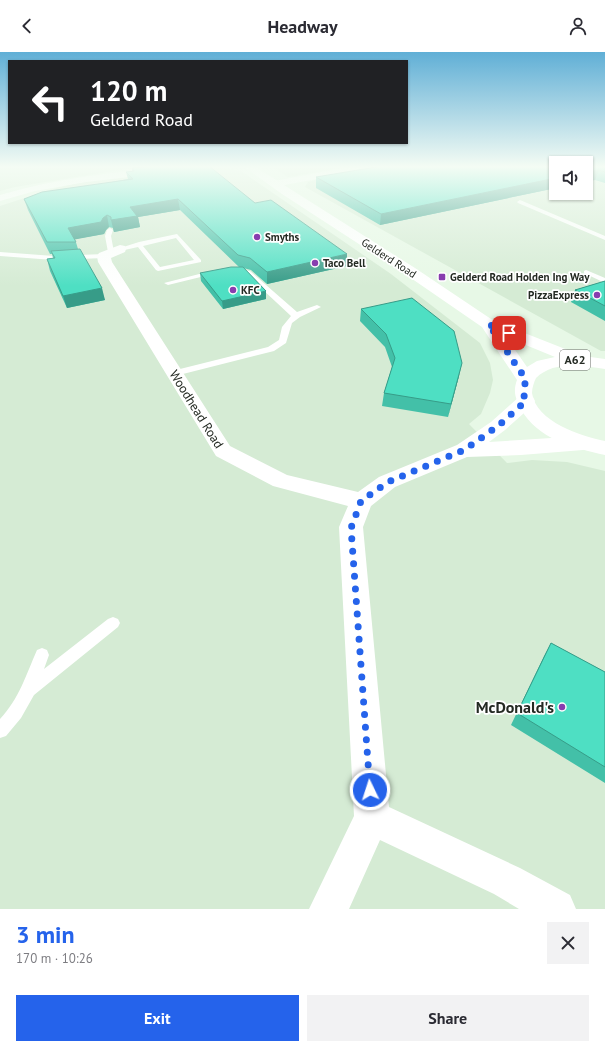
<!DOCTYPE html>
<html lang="en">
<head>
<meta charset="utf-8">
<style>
	:root { --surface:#fff; --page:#f2f2f3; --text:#2b2b33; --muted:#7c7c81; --accent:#2563eb }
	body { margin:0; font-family:"PT Sans",sans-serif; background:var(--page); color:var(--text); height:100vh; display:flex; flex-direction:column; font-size:15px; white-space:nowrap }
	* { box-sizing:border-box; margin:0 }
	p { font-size:13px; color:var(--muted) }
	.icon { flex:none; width:22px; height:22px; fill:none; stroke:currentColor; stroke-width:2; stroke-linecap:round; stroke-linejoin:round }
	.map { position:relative; height:857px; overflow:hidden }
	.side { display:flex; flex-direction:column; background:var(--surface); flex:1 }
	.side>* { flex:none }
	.banner { position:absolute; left:8px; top:8px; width:400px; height:84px; border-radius:0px; box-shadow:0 1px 3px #0004; background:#202124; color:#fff; overflow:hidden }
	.fabs { position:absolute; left:549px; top:104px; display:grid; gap:8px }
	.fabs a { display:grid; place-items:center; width:44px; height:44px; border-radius:0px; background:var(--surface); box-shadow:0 1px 3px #0004; font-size:20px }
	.pin { position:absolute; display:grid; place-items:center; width:34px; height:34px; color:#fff; margin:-17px; border-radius:8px; box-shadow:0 2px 6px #0006 }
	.me { position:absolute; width:44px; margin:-22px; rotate:356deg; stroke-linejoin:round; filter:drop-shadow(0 0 3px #0008) }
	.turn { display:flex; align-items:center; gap:14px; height:84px; padding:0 16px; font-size:18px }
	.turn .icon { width:52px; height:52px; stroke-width:2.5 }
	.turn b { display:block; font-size:28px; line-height:34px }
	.round { display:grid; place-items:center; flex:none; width:42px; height:42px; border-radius:0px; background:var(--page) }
	.summary { display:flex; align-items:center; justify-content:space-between; height:68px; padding:0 16px }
	h1 { font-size:24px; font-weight:700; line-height:30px; color:var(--accent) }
	.button { display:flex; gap:8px; margin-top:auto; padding:8px 16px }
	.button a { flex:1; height:46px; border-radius:0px; background:var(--accent); color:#fff; font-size:16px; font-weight:700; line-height:46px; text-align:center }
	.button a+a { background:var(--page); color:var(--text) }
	header { display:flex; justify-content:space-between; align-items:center; height:52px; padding:0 16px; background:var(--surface); font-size:18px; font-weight:700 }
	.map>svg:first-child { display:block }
	.built { fill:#d5ebd4 }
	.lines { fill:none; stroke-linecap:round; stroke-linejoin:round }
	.lane { fill:#fff; fill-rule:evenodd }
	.street { fill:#fff; fill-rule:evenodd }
	.primary { fill:#fff; fill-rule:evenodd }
	.wall { fill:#43c0a8 }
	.shaded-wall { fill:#379c88 }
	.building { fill:#4edfc3; stroke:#379c88 }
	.route { stroke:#2563eb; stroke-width:7; stroke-dasharray:0 12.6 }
	.poi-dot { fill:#883daf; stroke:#fff; stroke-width:1.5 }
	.labels { text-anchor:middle; stroke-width:3.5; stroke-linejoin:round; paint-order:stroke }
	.far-poi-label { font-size:11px; font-weight:bold; fill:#242a23; stroke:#fff; text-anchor:start }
	.far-street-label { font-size:11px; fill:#242a23; stroke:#fff }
	.shield { fill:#fff; stroke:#666a65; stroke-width:1 }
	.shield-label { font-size:12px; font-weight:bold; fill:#242a23 }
	.street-label { font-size:13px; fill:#242a23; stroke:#fff }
	.near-poi-label { font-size:16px; font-weight:bold; fill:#242a23; stroke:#fff; text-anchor:end }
</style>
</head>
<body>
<header><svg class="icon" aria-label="back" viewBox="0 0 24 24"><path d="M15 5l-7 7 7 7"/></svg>Headway<svg class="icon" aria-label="person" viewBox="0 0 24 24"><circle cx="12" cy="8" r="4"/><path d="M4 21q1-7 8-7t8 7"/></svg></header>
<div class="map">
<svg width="605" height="857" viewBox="0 0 605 857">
	<rect width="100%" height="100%" fill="#e7f8e6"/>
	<path class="built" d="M 0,114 L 158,114 L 119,118 L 15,135 L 0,139 Z
		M 270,114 L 351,114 L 288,125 Z
		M 556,114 L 556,141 L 586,141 L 586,114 L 605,114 L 605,299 L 601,299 L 305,135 L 308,130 L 321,126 Z
		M 218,115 L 241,119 L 391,222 L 480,291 L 490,311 L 493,328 L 490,341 L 481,362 L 469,372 L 507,411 L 532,408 L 567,410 L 605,419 L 605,857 L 0,857 L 0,154 L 52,137 L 77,131 Z"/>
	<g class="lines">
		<path class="lane" d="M 520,148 L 605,184 L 605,188 L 518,151 L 517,150 Z
			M 110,176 L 113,178 L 111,184 L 114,200 L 111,202 L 108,200 L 105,184 L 107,178 Z
			M 177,182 L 201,208 L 201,210 L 158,219 L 156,218 L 138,195 L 120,199 L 117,197 L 139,190 ZM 176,186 L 194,208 L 160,215 L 143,194 Z
			M 0,200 L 54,204 L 104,202 L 107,204 L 104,206 L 54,208 L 0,204 Z
			M 232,216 L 250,219 L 297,260 L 317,253 L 321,255 L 300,265 L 292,271 L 286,291 L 274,299 L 175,324 L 172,323 L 171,321 L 172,319 L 268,295 L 279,288 L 282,275 L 291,264 L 246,222 L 230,219 L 230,217 Z
			M 215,218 L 217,219 L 217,221 L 168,233 L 164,231 Z
			M 586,218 L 605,226 L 605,231 L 584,221 L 584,219 Z
			M 113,565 L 118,567 L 120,571 L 118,575 L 34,643 L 21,666 L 6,684 L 0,686 L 0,667 C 19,647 26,623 37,598 L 42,596 L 47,598 L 49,603 L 44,617 L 108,567 Z"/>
		<path class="street" d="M 171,114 L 200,114 L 195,117 L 86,130 L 35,139 L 0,149 L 0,143 C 56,126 113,121 171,114 Z
			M 355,114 L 375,114 L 370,117 L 274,135 L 269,132 L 274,129 Z
			M 120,193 L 125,194 L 126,197 L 125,200 L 111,206 L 112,210 L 230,394 L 287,423 L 358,440 L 379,425 L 457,393 L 491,370 L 519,345 L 526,343 L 533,345 L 535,349 L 533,353 L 505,378 L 489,390 L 583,384 L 590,386 L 593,391 L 590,396 L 583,398 L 521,403 L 467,405 L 395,435 L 371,454 L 363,475 L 389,755 L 520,816 L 570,843 L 576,857 L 519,857 L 494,842 L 380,788 L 349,857 L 309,857 L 354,764 L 339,475 L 348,454 L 273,434 L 216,404 L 98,210 L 97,204 L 99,201 Z"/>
		<path class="primary" d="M 243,114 L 254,114 L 415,216 L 494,269 L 583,304 L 605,307 L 605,317 C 582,314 555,308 536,326 C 534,330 532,336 532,341 C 536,370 581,384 605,389 L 605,403 C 574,396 537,387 521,357 C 515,346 513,339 517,328 L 482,275 L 405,222 L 282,142 ZM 506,285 L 555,305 L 537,309 L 527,315 Z"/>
	</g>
	<path class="wall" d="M 556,114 L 556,136 L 380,173 L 316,136 L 316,125 Z
		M 586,114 L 605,114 L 605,131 L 595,128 Z
		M 132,116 L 255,151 L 347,214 L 267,232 L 251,218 L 243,216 L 266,247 L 223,257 L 201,229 L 200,221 L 241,215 L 239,215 L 180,158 L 138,165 L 140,175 L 114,180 L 113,176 L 109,175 L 106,178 L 104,182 L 75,187 L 78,197 L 105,248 L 67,256 L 50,219 L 47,207 L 53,206 L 52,202 L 50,202 L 28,158 L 24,147 L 128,127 L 126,120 L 132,119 Z
		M 605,229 L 605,269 L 571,250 L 575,238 Z
		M 361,257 L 459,324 L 448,365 L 382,354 L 384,341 L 392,315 L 385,295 L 360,269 Z
		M 551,591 L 605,620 L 605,731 L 511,673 L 544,604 Z"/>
	<path class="shaded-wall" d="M 599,118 L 595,128 L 586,130 L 586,120 Z
		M 556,126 L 556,136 L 380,173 L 381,162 Z
		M 178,147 L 180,158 L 138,165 L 140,175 L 114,180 L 111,168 L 130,155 Z
		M 107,163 L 109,175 L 106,178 L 104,182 L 72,188 L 68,176 L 103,166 Z
		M 347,202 L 347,214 L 267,232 L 267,220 Z
		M 102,236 L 105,248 L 67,256 L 63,244 Z
		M 266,239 L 266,247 L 223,257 L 222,249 Z
		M 462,311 L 459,324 L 448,365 L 451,352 Z"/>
	<path class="building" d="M 155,114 L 209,114 L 255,151 L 271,148 L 347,202 L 267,220 L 250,206 L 238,203 L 178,147 L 130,155 L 137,164 L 111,168 L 111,165 L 107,163 L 103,166 L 101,170 L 68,176 L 76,190 L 47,190 L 24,147 L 42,140 L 133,127 L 126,120 L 134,119 L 132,116 Z
		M 382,114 L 556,114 L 556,126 L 381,162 L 316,125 Z
		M 586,114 L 605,114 L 605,120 L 599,118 L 586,120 Z
		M 80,197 L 102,236 L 63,244 L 47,207 L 55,206 L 51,199 Z
		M 231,215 L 243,215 L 266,239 L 222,249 L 200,221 Z
		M 605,229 L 605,254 L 575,238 Z
		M 412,246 L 454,279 L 462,311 L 451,352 L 384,341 L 395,306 L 386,282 L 361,257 Z
		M 551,591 L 605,620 L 605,715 L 517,661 Z"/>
	<linearGradient id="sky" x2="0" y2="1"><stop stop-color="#60afd6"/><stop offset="0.49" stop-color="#f4fcf4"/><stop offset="1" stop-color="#f4fcf4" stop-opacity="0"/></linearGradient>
	<rect width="605" height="234" fill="url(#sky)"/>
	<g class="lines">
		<path class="route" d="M 370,738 L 351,476 L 361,449 L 388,430 L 464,398 L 498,374 L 526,349 L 523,341 L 526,327 C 512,309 502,289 488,272 L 509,281"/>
	</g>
	<g class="poi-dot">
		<circle cx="257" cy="185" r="4"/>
		<circle cx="315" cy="211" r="4"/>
		<rect x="438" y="221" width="8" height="8" rx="2"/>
		<circle cx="233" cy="238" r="4"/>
		<circle cx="597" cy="243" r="4"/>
		<circle cx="562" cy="655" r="4"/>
	</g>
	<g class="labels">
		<g class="far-poi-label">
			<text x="265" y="189">Smyths</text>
			<text x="323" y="215">Taco Bell</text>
			<text x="450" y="229">Gelderd Road Holden Ing Way</text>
			<text x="241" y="242">KFC</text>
			<text x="589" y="247" text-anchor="end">PizzaExpress</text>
		</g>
		<g class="far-street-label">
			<text transform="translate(389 206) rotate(33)" y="4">Gelderd Road</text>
		</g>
		<rect class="shield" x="560" y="298" width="30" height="20" rx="3"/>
		<g class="shield-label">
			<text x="575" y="312">A62</text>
		</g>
		<g class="street-label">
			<text transform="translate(197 357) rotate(58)" y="5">Woodhead Road</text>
		</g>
		<g class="near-poi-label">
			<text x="554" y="661">McDonald's</text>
		</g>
	</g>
</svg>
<div class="fabs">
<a><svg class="icon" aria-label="sound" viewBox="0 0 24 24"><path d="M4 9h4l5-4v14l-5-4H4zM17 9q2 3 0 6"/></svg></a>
</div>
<div class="pin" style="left:509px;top:281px;background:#d93025"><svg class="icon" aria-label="arrive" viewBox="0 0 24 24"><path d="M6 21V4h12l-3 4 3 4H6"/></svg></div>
<svg class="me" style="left:370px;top:738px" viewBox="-20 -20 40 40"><circle r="17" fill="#2563eb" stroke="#fff" stroke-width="3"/><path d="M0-11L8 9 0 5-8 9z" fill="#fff"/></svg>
<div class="banner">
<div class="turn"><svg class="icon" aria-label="left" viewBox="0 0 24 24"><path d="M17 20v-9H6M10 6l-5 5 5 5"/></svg><div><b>120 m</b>Gelderd Road</div></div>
</div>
</div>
<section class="side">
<div class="summary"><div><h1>3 min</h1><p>170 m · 10:26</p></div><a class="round"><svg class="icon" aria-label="close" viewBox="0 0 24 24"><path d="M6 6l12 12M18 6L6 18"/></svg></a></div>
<div class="button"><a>Exit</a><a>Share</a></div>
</section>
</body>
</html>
